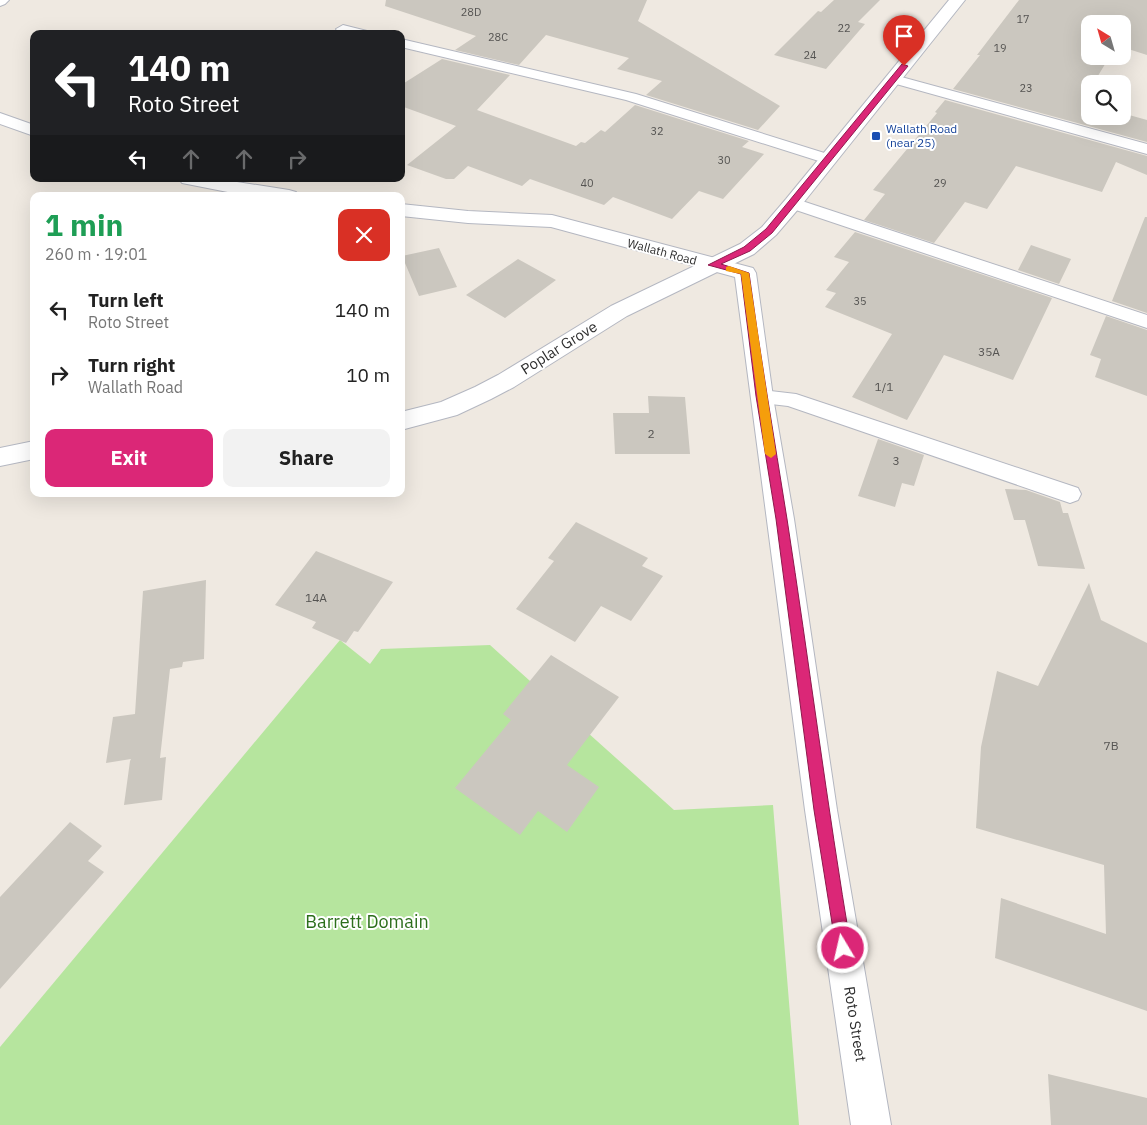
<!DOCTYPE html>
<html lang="en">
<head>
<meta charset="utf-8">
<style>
	:root { --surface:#fff; --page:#f2f2f2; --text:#222; --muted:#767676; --accent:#db2777 }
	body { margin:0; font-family:"IBM Plex Sans",sans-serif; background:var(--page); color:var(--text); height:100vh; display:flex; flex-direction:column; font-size:19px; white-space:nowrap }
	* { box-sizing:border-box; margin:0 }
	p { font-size:16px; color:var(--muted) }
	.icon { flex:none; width:28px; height:28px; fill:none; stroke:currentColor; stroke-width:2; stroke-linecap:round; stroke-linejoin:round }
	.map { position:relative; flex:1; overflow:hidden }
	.details { position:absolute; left:30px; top:192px; width:375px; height:305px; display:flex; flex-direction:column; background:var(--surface); border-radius:10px; box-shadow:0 5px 20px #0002 }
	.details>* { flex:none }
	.hud { position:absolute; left:30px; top:30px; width:375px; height:152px; border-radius:10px; box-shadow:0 5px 20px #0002; background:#202124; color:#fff; overflow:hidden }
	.needle { width:32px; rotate:323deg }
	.buttons { position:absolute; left:1081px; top:15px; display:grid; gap:10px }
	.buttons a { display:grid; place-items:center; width:50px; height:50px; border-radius:10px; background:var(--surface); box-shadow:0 5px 20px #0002; font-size:25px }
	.pin { position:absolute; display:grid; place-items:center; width:42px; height:42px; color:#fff; margin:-51px -21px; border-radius:50% 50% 50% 0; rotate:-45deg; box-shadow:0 0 5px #0007 }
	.pin .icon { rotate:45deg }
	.me { position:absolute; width:55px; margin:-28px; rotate:351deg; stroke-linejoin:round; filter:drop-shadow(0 0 4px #0008) }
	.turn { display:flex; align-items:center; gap:18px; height:105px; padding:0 15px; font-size:22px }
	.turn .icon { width:65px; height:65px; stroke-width:2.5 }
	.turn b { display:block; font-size:35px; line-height:42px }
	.lanes { display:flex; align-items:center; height:48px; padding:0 15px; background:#0003; justify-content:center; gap:25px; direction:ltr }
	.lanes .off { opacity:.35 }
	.round { display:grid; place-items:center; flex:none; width:52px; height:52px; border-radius:10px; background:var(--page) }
	.headline { display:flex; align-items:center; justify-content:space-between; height:85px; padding:0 15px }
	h1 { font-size:30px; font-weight:700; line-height:38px; color:#1e9e55 }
	.cta { display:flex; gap:10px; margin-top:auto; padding:10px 15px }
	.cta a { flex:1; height:58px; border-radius:10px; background:var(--accent); color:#fff; font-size:20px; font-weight:700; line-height:58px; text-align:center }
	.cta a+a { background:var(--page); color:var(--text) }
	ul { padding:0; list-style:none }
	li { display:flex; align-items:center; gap:15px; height:65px; padding:0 15px }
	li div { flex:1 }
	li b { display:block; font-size:19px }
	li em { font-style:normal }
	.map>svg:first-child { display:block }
	.green { fill:#b6e59e }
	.building { fill:#cbc7bf }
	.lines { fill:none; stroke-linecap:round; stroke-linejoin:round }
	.lane-casing { stroke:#b4b7c1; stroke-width:2 }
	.street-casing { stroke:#b4b7c1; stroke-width:2 }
	.secondary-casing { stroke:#b4b7c1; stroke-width:2 }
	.lane { fill:#fff; fill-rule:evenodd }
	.street { fill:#fff; fill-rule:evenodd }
	.secondary { fill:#fff; fill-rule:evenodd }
	.route { fill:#db2777; stroke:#8e194d }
	.slow { fill:#f59e0b }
	.transit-dot { fill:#1a4fb4; stroke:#fff; stroke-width:2 }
	.labels { text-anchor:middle; stroke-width:4; stroke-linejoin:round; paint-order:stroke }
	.far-number-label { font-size:11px; fill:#555452 }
	.far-transit-label { font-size:12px; fill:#164399; stroke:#fff; text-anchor:start }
	.far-street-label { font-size:12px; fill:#2e2e2e; stroke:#fff }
	.number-label { font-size:12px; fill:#555452 }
	.street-label { font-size:15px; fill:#2e2e2e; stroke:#fff }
	.near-park-label { font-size:18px; fill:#2c6e1b; stroke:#fff }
</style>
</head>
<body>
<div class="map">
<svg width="1147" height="1125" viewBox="0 0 1147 1125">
	<rect width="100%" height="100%" fill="#efe9e1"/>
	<path class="green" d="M 340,640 L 370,664 L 381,649 L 490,645 L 674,810 L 773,805 L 799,1125 L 0,1125 L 0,1047 Z"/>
	<path class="building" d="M 386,0 L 647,0 L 638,21 L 780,106 L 758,130 L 646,95 L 662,81 L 617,69 L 629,58 L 546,35 L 519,65 L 455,50 L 476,36 L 385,6 Z
		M 834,0 L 880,0 L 858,22 L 865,24 L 826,69 L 774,55 L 818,11 L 821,12 Z
		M 1019,0 L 1147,0 L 1147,55 L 1122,47 L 1122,24 L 1090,24 L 1090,56 L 1110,56 L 1093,84 L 1090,84 L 1090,89 L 1082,102 L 1090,104 L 1090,116 L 1122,116 L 1122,113 L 1147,120 L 1147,142 L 953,89 L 980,55 L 977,55 Z
		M 442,59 L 510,75 L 477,110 L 576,146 L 581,142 L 585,143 L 601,130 L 605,132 L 635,105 L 749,141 L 742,147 L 764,154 L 723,199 L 699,191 L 672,219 L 613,197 L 604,205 L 530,179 L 522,186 L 468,166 L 454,179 L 446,179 L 407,165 L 456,126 L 401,106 L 401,85 Z
		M 945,100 L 1147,156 L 1147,175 L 1116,162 L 1102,192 L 1016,166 L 987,209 L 965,202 L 934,243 L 864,220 L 885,194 L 873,190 L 937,113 L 935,112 Z
		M 1145,217 L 1147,217 L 1147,313 L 1112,301 Z
		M 855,232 L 1052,298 L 1013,380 L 944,355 L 907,420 L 852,397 L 892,334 L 825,307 L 836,293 L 826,290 L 849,262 L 834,257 Z
		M 1031,245 L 1071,259 L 1059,284 L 1018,270 Z
		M 439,248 L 457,287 L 419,296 L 402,256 Z
		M 518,259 L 556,280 L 505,318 L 466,295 Z
		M 1106,316 L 1147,330 L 1147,396 L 1095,377 L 1101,359 L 1090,355 Z
		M 648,396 L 685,397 L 690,454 L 615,454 L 613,413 L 649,413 Z
		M 878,439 L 924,455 L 914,486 L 902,483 L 895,507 L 858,496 Z
		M 1005,489 L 1026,490 L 1060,502 L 1063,513 L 1068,513 L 1085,569 L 1038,566 L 1025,520 L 1014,520 Z
		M 576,522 L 648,558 L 642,566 L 663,576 L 631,621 L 601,606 L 575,642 L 516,609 L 554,561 L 548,558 Z
		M 316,551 L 393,582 L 358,632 L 354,631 L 346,643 L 312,628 L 316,622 L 275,605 Z
		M 206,580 L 204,659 L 183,662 L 182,667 L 170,669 L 160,758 L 166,757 L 162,800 L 124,805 L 130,761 L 131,759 L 106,763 L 113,717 L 135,714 L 143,591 Z
		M 1089,583 L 1101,620 L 1147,643 L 1147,1011 L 995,958 L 1001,898 L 1106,934 L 1104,865 L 976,828 L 981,747 L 997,671 L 1038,686 Z
		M 551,655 L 619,697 L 567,765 L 599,787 L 567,832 L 538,811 L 520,835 L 455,788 L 511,720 L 503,714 Z
		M 70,822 L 102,846 L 88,861 L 104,872 L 0,989 L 0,897 Z
		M 1048,1074 L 1147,1098 L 1147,1125 L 1051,1125 Z"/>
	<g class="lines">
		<defs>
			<path id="lane" d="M 343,25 L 367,31 L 369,34 L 338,32 L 336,29 Z
				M 401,39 L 636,94 L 834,156 L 836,159 L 834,162 L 822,162 L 626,100 L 401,47 Z
				M 894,75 L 1147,144 L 1147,154 L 889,82 L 887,79 L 889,76 Z
				M 793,198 L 1147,315 L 1147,328 L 787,207 L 784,203 L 787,199 Z
				M 761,390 L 796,394 L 1078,488 L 1081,494 L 1078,500 L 1070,503 L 788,406 L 754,402 L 751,397 L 754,392 Z"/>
			<path id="street" d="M 0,0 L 9,0 L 5,4 L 0,6 Z
				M 0,113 L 34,125 L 34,136 L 0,124 Z
				M 179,179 L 218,179 L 289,190 L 296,192 L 299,196 L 248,196 L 182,183 Z
				M 401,204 L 468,211 L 552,215 L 753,268 L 756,273 L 773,397 L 794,519 L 837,810 L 891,1125 L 851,1125 L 805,810 L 735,277 L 551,227 L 468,223 L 401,216 Z"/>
			<path id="secondary" d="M 949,0 L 965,0 L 800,207 L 776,235 L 754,254 L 627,316 L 514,387 L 491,399 L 457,415 L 401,430 L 401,412 L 441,402 L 475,387 L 498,375 L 611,306 L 740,244 L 762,227 L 786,199 Z
				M 34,441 L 34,459 L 0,466 L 0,448 Z"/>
		</defs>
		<use href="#lane" class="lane-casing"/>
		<use href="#street" class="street-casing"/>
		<use href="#secondary" class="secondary-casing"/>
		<use href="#lane" class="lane"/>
		<use href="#street" class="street"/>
		<use href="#secondary" class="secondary"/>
	</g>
	<path class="route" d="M 902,64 L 908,66 L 772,233 L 750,251 L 721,264 L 749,273 C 760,355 774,437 787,519 C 809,662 827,805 851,948 L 848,953 L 843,955 L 838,953 L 836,948 L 814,810 L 776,519 L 756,396 L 741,274 L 708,265 L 744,247 L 766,229 Z"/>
	<path class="slow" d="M 729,266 L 749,273 L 776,454 L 771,458 L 765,454 L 741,274 L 726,271 L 726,267 Z"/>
	<rect class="transit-dot" x="871" y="131" width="10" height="10" rx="2.5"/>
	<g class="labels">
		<g class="far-number-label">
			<text x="471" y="16">28D</text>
			<text x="1023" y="23">17</text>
			<text x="844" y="32">22</text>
			<text x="498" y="41">28C</text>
			<text x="1000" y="52">19</text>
			<text x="810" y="59">24</text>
			<text x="1026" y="92">23</text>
			<text x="657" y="135">32</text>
			<text x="724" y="164">30</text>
			<text x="587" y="187">40</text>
			<text x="940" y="187">29</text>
			<text x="860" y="305">35</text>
		</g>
		<g class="far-transit-label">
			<text x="886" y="133">Wallath Road<tspan x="886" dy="14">(near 25)</tspan></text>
		</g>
		<g class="far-street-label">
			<text transform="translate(662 252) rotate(15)" y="4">Wallath Road</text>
		</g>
		<g class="number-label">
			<text x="989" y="356">35A</text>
			<text x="884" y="391">1/1</text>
			<text x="651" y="438">2</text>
			<text x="896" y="465">3</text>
			<text x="316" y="602">14A</text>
			<text x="1111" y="750">7B</text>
		</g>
		<g class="street-label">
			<text transform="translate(559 348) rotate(-32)" y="5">Poplar Grove</text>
			<text transform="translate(855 1024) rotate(81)" y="5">Roto Street</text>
		</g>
		<g class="near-park-label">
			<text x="367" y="928">Barrett Domain</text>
		</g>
	</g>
</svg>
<div class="buttons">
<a><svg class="needle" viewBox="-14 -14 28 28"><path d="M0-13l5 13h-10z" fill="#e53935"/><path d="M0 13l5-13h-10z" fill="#767676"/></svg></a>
<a><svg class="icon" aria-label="search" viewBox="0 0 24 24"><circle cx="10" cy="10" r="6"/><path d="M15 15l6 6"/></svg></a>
</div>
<div class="pin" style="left:904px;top:66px;background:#d93025"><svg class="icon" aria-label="arrive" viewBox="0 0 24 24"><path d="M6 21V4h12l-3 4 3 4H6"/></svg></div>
<svg class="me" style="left:843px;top:948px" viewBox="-20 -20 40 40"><circle r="17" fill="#db2777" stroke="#fff" stroke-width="3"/><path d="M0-11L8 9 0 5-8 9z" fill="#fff"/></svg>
<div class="hud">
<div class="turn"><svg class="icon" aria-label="left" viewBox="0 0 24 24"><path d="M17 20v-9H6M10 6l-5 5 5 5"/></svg><div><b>140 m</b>Roto Street</div></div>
<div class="lanes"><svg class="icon" aria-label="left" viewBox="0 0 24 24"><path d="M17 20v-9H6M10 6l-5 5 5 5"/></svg><svg class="icon off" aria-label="ahead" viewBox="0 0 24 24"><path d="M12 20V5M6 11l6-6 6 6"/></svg><svg class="icon off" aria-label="ahead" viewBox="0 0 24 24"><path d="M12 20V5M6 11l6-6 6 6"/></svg><svg class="icon off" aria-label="right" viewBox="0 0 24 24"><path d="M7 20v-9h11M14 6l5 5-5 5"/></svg></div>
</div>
<section class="details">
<div class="headline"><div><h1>1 min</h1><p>260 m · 19:01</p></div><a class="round" style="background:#d93025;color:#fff"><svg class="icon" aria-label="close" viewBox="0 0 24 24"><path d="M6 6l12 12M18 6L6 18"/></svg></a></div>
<ul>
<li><svg class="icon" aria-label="left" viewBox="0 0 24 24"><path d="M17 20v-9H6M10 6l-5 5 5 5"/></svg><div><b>Turn left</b><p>Roto Street</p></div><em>140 m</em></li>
<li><svg class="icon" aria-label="right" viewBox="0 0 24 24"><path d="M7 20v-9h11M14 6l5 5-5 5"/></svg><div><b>Turn right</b><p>Wallath Road</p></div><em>10 m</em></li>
</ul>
<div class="cta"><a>Exit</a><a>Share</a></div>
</section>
</div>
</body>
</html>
